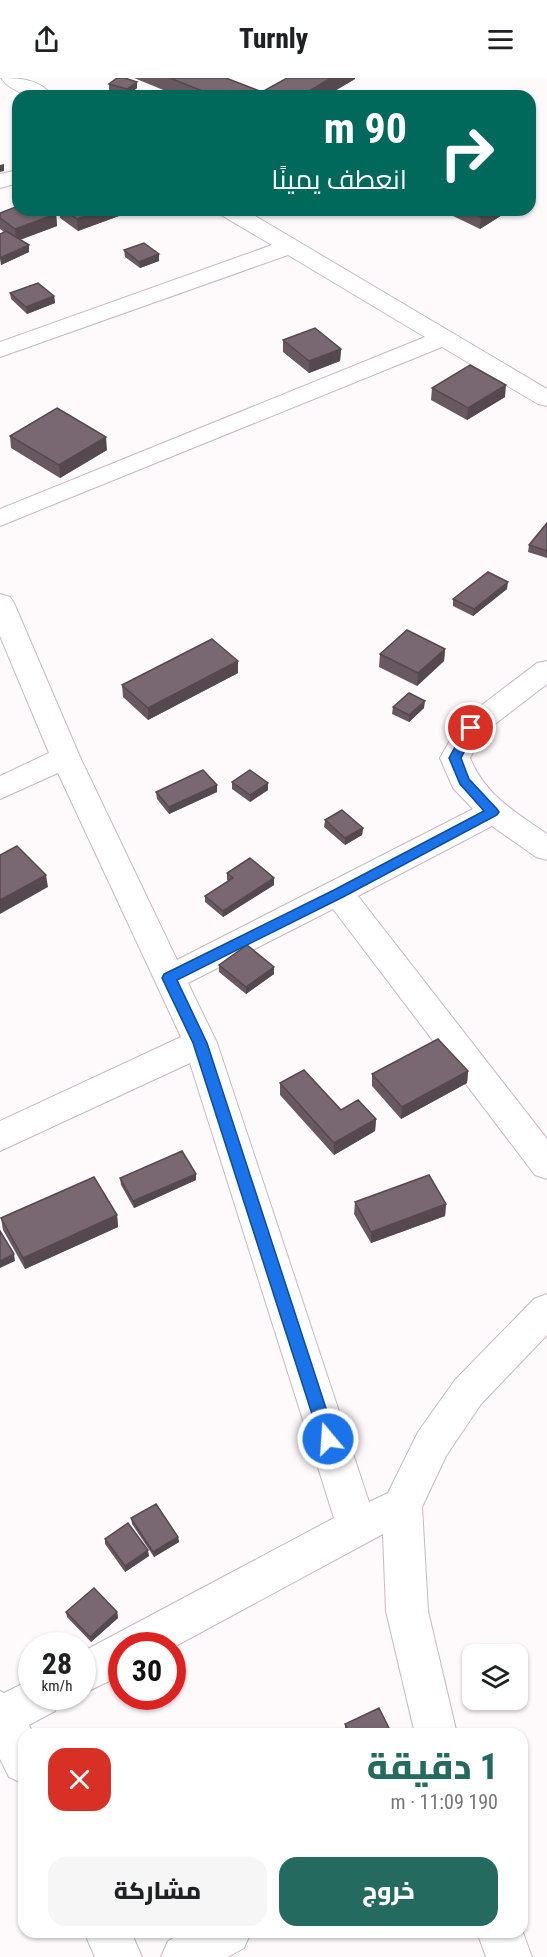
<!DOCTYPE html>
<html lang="ar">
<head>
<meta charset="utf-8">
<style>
	:root { --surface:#fff; --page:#f6f6f6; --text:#202124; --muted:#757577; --accent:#246a5f }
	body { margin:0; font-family:"Roboto Condensed",Cairo,sans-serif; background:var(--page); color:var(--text); direction:rtl; height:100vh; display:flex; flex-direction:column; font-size:22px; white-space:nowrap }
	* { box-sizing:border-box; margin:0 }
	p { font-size:20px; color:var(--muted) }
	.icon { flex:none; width:33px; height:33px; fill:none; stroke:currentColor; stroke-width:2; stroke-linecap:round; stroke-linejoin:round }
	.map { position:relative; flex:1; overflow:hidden; direction:ltr }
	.sheet { position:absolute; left:18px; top:1650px; width:510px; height:210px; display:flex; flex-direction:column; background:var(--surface); border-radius:18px; box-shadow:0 2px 4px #0004; direction:rtl }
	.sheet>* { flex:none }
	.banner { position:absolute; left:12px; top:12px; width:524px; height:126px; border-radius:18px; box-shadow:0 2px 4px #0004; direction:rtl; background:#00695c; color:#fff; overflow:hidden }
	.buttons { position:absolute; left:462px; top:1566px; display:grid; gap:12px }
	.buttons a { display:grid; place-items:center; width:66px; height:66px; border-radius:12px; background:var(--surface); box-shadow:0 2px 4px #0004; font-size:30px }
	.speed { position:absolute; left:18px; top:1554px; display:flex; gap:12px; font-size:30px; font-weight:700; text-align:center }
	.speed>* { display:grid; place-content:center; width:78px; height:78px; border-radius:50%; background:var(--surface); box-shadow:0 2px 4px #0004; line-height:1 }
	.speed small { font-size:15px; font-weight:400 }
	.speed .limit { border:9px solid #d22; background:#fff; color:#111 }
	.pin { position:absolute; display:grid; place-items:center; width:51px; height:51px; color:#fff; margin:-26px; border:3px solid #fff; border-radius:50%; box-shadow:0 2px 6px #0007 }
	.me { position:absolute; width:66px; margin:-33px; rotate:342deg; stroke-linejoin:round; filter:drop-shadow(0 0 4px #0008) }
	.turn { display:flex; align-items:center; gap:21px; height:126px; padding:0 30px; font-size:27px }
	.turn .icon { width:78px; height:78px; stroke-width:2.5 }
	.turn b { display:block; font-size:42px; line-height:51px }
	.round { display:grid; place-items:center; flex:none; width:63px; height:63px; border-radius:18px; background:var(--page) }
	.head { display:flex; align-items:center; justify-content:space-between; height:102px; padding:0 30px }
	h1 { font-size:36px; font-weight:800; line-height:45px; color:var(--accent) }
	.button { display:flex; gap:12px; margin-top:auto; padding:12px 30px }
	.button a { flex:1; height:69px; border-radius:18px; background:var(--accent); color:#fff; font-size:24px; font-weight:800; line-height:69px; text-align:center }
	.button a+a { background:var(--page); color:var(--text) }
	header { display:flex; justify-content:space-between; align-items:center; height:78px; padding:0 30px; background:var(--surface); font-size:27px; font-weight:800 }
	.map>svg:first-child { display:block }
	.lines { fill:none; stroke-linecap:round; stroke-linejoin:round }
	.street-casing { stroke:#cab6c1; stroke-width:2 }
	.street { fill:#fff; fill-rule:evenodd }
	.wall { fill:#685961 }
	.shaded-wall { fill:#55494f }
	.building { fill:#796871; stroke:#55494f; stroke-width:1.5 }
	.route { fill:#1a73e8; stroke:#114b97; stroke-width:1.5 }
</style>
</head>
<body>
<header><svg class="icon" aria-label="menu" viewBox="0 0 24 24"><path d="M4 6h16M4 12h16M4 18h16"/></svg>Turnly<svg class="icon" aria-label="share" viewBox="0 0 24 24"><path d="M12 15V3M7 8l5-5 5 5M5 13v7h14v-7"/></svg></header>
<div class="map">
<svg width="547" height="1879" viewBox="0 0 547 1879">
	<rect width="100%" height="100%" fill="#fefafc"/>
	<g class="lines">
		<defs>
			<path id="street" d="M 1,0 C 19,0 41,1 52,18 C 34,18 13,17 1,0 Z
				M 18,92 L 18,105 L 0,110 L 0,96 Z
				M 218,132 L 245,132 L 547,311 L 547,328 L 538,326 L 442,269 L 0,448 L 0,431 L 425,259 L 288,177 L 0,279 L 0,264 L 272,167 L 221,137 Z
				M 0,516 L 10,519 L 14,525 L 80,679 L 177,882 L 473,731 L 453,710 L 440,680 L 461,643 L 537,585 L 547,583 L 547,606 L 482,656 L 470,680 C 485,717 515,734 547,756 L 547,782 L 536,779 L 492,748 L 358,818 L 547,1061 L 547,1101 L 535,1097 L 333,831 L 188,905 L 217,965 L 369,1424 L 388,1415 L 418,1354 L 455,1302 L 534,1221 L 547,1216 L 547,1257 L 481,1326 L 446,1378 L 422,1429 L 428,1533 L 457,1656 L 415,1656 L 386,1533 L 383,1456 L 172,1570 L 172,1568 L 122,1568 L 122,1597 L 82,1616 L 82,1574 L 334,1440 L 190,985 L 0,1073 L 0,1043 L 181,959 L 58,695 L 0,721 L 0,698 L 49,675 L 0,558 Z
				M 32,1601 L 32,1618 L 61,1618 L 55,1633 L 29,1647 L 33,1656 L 24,1656 L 24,1706 L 9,1699 L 0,1681 L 0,1613 L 4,1615 Z
				M 522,1852 L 532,1879 L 486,1879 L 477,1854 Z
				M 84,1854 L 131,1854 L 142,1879 L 95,1879 Z
				M 184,1854 L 251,1854 L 244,1870 L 228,1879 L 161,1879 L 168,1863 Z"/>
		</defs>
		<use href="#street" class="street-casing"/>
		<use href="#street" class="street"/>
	</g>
	<path class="wall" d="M 134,0 L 226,0 L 262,14 L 355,1 L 326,18 L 178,18 Z
		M 137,4 L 137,10 L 127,18 L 109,12 L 109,6 Z
		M 59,132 L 127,132 L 127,135 L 78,153 L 60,140 Z
		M 451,132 L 510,132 L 480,151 L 451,137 Z
		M 0,135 L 56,136 L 57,148 L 20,162 L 29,167 L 29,174 L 1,187 L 0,156 L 4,154 L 0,151 Z
		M 124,172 L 159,176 L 159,183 L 140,190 L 125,179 Z
		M 10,215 L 54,218 L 55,225 L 27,236 L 11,221 Z
		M 283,262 L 341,271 L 340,283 L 309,295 L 283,274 Z
		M 432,310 L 505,319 L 467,342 L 431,322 Z
		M 10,358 L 107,372 L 60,400 L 11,370 Z
		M 547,445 L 547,480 L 528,474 L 529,467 Z
		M 507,511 L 473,538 L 453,528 L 453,521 Z
		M 445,571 L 444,583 L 417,608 L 379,589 L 380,576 Z
		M 238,595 L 148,642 L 123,619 L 122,607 Z
		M 393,629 L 424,630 L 409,644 L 392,636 Z
		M 232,704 L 268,712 L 250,724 L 232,711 Z
		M 217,707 L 217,714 L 169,736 L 157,721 L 156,714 Z
		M 325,742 L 363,750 L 362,757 L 345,767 L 324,749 Z
		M 227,795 L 274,807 L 223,839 L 205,824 L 205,818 L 228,803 L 227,802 Z
		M 219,887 L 274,896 L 246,916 L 219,894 Z
		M 468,993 L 467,1005 L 401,1041 L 372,1008 L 372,996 Z
		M 280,1005 L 341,1032 L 376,1041 L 375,1053 L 334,1077 L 280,1017 Z
		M 120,1100 L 196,1102 L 134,1130 L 121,1107 Z
		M 355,1124 L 446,1126 L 445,1138 L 371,1165 L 354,1136 Z
		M 117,1137 L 118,1149 L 25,1191 L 3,1152 L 1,1140 Z
		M 131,1440 L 178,1459 L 179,1464 L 154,1479 L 132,1446 Z
		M 105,1461 L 149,1478 L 125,1494 L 105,1466 Z
		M 66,1534 L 117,1534 L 118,1540 L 91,1564 L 67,1539 Z
		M 345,1646 L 392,1656 L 347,1656 L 345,1651 Z"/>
	<path class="shaded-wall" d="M 331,0 L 355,0 L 355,1 L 326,18 L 301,18 Z
		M 137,4 L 137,10 L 127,18 L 127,11 Z
		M 4,86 L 4,93 L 0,94 L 0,87 Z
		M 532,108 L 531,120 L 530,120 L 530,109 Z
		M 102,132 L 127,132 L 127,135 L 78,153 L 77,141 Z
		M 492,132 L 510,132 L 480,151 L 481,139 Z
		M 56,136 L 57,148 L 16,163 L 15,151 Z
		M 29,167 L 29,174 L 1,187 L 0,180 Z
		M 159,176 L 159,183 L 140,190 L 139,184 Z
		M 54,218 L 55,225 L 27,236 L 26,229 Z
		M 341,271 L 340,283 L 309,295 L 309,283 Z
		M 506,307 L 505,319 L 467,342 L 468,330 Z
		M 106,359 L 107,372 L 60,400 L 59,387 Z
		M 508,504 L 507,511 L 473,538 L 474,531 Z
		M 445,571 L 444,583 L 417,608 L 418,595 Z
		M 238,583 L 238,595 L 148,642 L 148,630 Z
		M 425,623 L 424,630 L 409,644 L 409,637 Z
		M 268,705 L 268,712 L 250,724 L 250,717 Z
		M 217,707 L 217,714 L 169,736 L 169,729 Z
		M 363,750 L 362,757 L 345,767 L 345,760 Z
		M 46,797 L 48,809 L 0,836 L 0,822 Z
		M 274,800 L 274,807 L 223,839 L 223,833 Z
		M 274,889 L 274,896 L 246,916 L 246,909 Z
		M 468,993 L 467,1005 L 401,1041 L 402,1029 Z
		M 376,1041 L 375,1053 L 334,1077 L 334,1065 Z
		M 196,1096 L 196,1102 L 134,1130 L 133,1123 Z
		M 446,1126 L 445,1138 L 371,1165 L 371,1154 Z
		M 117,1137 L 118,1149 L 25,1191 L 23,1180 Z
		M 14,1176 L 15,1183 L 0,1190 L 0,1183 Z
		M 178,1459 L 179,1464 L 154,1479 L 153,1474 Z
		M 148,1472 L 149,1478 L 125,1494 L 125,1488 Z
		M 117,1534 L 118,1540 L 91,1564 L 90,1559 Z"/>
	<path class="building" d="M 117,0 L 125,0 L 137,4 L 127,11 L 109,6 Z
		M 170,0 L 226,0 L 262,14 L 287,0 L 331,0 L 301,18 L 215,18 Z
		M 18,128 L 18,132 L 51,132 L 56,136 L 15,151 L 0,140 L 0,135 Z
		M 64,132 L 102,132 L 77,141 Z
		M 466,132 L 492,132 L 481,139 Z
		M 6,153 L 29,167 L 0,180 L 0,156 Z
		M 144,165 L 159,176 L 139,184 L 124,172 Z
		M 38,205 L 54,218 L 26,229 L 10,215 Z
		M 315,250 L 341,271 L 309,283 L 283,262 Z
		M 470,287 L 506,307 L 468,330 L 432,310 Z
		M 57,330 L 106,359 L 59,387 L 10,358 Z
		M 547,445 L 547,473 L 529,467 Z
		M 488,494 L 508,504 L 474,531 L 453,521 Z
		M 407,552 L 445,571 L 418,595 L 380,576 Z
		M 212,561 L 238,583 L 148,630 L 122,607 Z
		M 409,615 L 425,623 L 409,637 L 393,629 Z
		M 203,692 L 217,707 L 169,729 L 156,714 Z
		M 250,692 L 268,705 L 250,717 L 232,704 Z
		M 342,732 L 363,750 L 345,760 L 325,742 Z
		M 17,768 L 46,797 L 0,822 L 0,777 Z
		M 250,780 L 274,800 L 223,833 L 205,818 L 233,800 L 227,795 Z
		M 247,867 L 274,889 L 246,909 L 219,887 Z
		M 438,961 L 468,993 L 402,1029 L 372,996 Z
		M 304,992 L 341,1032 L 358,1022 L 376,1041 L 334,1065 L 280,1005 Z
		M 182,1073 L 196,1096 L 133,1123 L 120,1100 Z
		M 429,1097 L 446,1126 L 371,1154 L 355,1124 Z
		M 94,1099 L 117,1137 L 23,1180 L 1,1140 Z
		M 0,1153 L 14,1176 L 0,1183 Z
		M 156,1426 L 178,1459 L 153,1474 L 131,1440 Z
		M 128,1445 L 148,1472 L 125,1488 L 105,1461 Z
		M 94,1510 L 117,1534 L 90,1559 L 66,1534 Z
		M 379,1630 L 392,1656 L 350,1656 L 345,1646 Z"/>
	<path class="route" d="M 471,646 L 477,650 L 461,680 L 469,701 L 497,731 L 499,734 L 497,737 L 343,819 L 177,902 L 207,965 L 336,1361 L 334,1366 L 328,1368 L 322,1366 L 320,1361 L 193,965 L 162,900 L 164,896 L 334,812 L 484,733 L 460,706 L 449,680 L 467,647 Z"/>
</svg>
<div class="buttons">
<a><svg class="icon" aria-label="layers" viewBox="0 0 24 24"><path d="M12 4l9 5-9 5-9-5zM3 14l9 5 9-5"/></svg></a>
</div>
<div class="speed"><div>28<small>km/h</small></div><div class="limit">30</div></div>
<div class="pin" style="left:471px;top:650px;background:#d93025"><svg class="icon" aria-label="arrive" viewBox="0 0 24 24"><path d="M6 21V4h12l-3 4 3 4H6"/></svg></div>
<svg class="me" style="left:328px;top:1361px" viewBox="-20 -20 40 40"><circle r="17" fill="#1a73e8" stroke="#fff" stroke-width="3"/><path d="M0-11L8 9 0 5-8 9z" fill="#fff"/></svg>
<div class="banner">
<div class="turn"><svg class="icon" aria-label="right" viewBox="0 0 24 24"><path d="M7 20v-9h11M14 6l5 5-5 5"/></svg><div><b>90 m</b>انعطف يمينًا</div></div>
</div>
<section class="sheet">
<div class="head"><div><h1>1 دقيقة</h1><p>190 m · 11:09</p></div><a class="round" style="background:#d93025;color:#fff"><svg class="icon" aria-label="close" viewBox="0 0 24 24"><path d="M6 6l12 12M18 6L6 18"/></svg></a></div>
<div class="button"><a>خروج</a><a>مشاركة</a></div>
</section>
</div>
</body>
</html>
